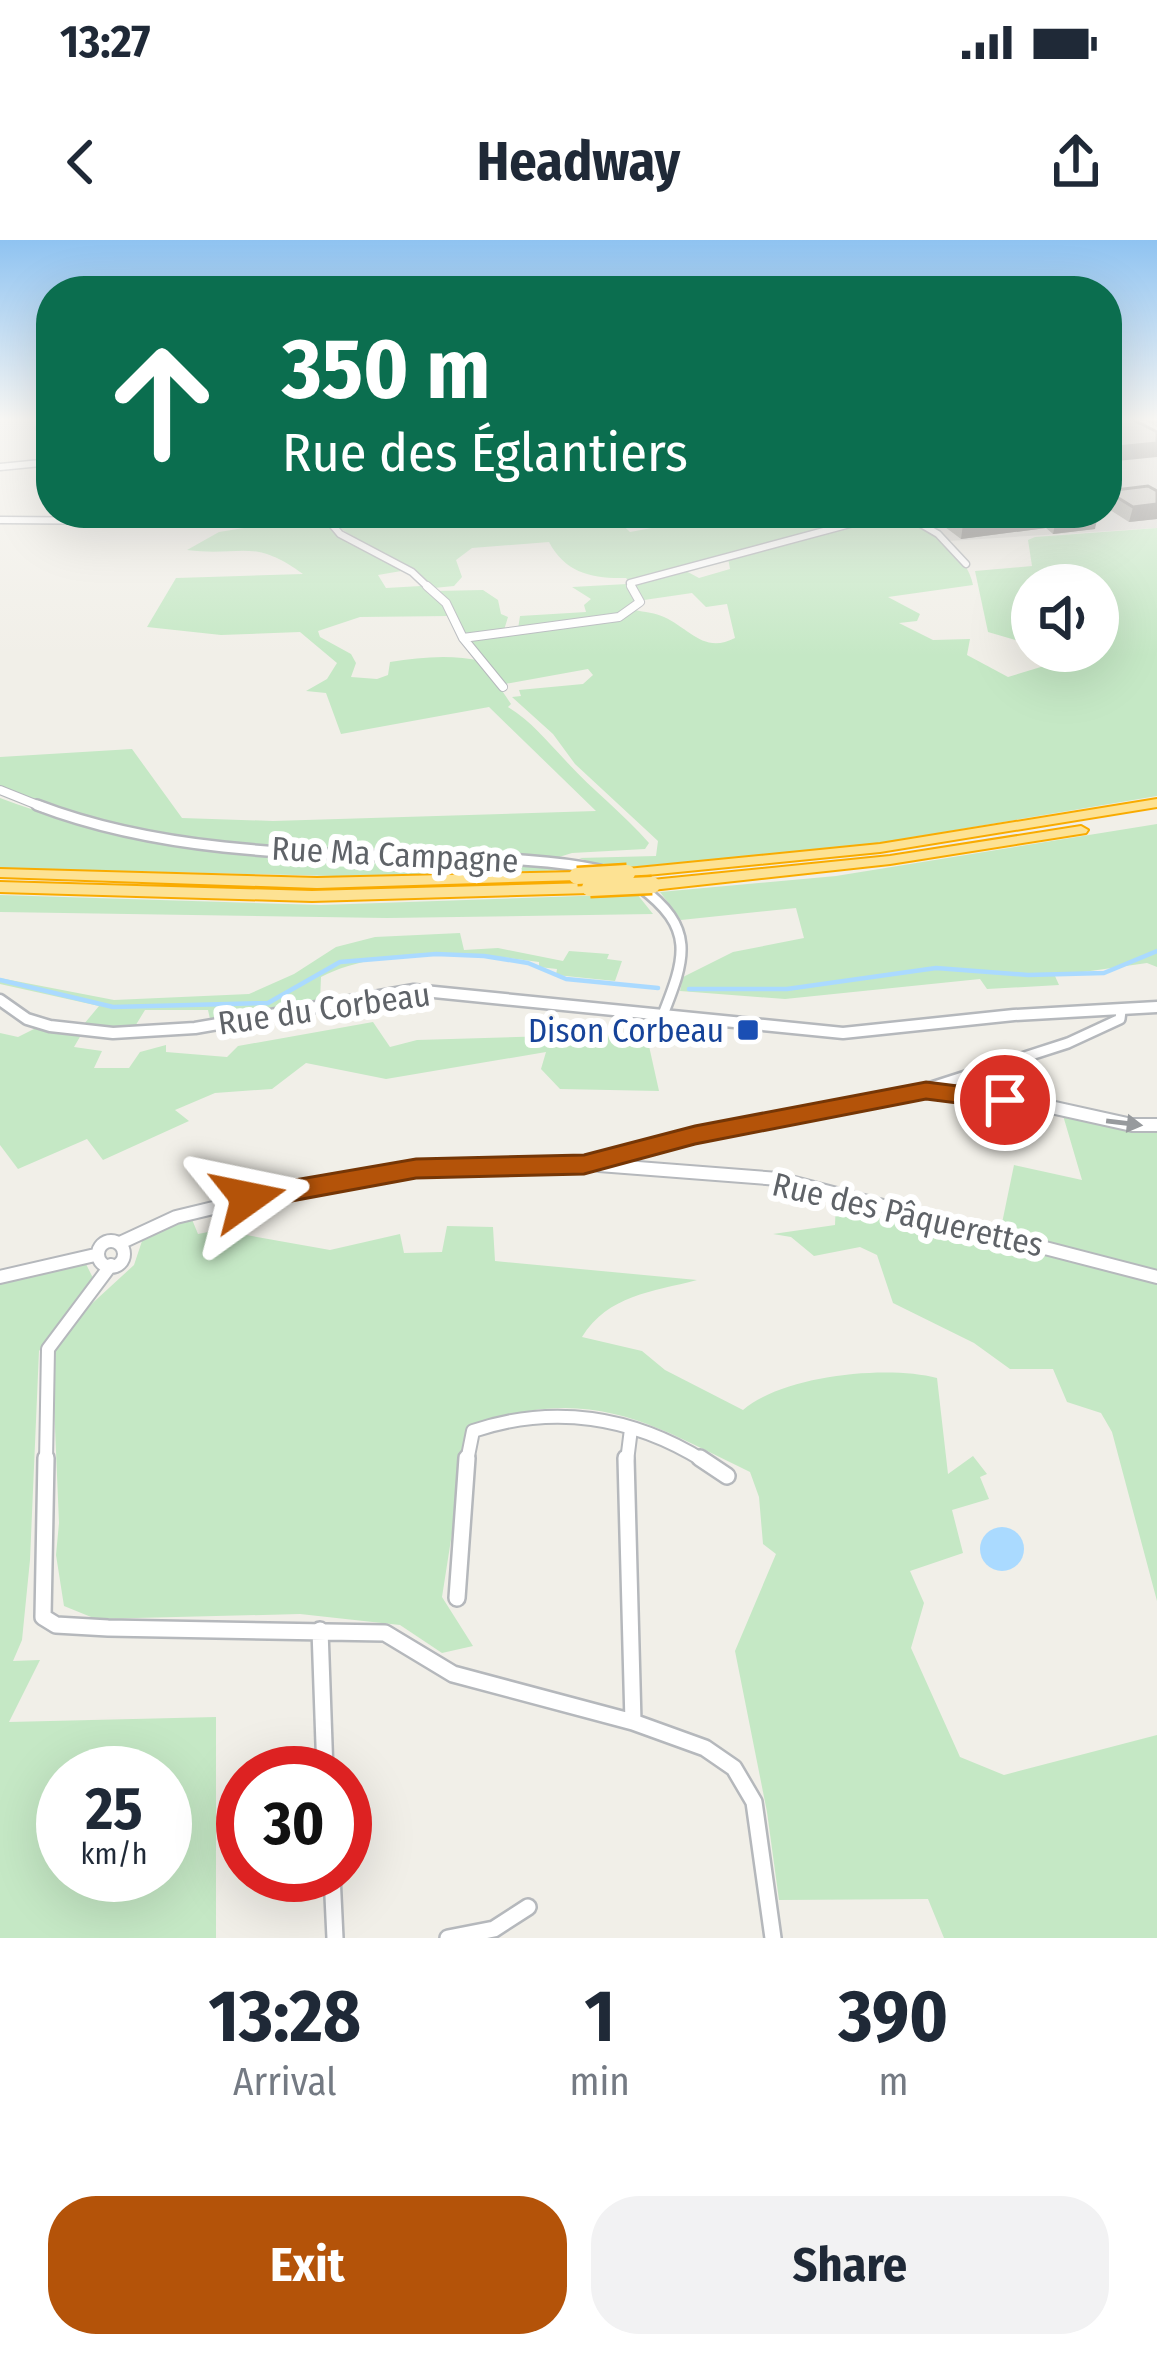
<!DOCTYPE html>
<html lang="en">
<head>
<meta charset="utf-8">
<style>
	:root { --surface:#fff; --page:#f2f2f3; --text:#1f2937; --muted:#747a83; --accent:#b45309 }
	body { margin:0; font-family:"Fira Sans Condensed",sans-serif; background:var(--page); color:var(--text); height:100vh; display:flex; flex-direction:column; font-size:45px; white-space:nowrap }
	* { box-sizing:border-box; margin:0 }
	p { font-size:39px; color:var(--muted) }
	.icon { flex:none; width:66px; height:66px; fill:none; stroke:currentColor; stroke-width:2; stroke-linecap:round; stroke-linejoin:round }
	.map { position:relative; height:1698px; overflow:hidden }
	.details { display:flex; flex-direction:column; background:var(--surface); flex:1 }
	.details>* { flex:none }
	.guide { position:absolute; left:36px; top:36px; width:1086px; height:252px; border-radius:48px; box-shadow:0 12px 48px #0002; background:#0b6e4f; color:#fff; overflow:hidden }
	.controls { position:absolute; left:1011px; top:324px; display:grid; gap:24px }
	.controls a { display:grid; place-items:center; width:108px; height:108px; border-radius:50%; background:var(--surface); box-shadow:0 12px 48px #0002; font-size:60px }
	.speed { position:absolute; left:36px; top:1506px; display:flex; gap:24px; font-size:60px; font-weight:700; text-align:center }
	.speed>* { display:grid; place-content:center; width:156px; height:156px; border-radius:50%; background:var(--surface); box-shadow:0 12px 48px #0002; line-height:1 }
	.speed small { font-size:30px; font-weight:400 }
	.speed .limit { border:18px solid #d22; background:#fff; color:#111 }
	.pin { position:absolute; display:grid; place-items:center; width:102px; height:102px; color:#fff; margin:-51px; border:6px solid #fff; border-radius:50%; box-shadow:0 3px 12px #0007 }
	.me { position:absolute; width:132px; margin:-66px; rotate:78deg; stroke-linejoin:round; filter:drop-shadow(0 0 9px #0008) }
	.turn { display:flex; align-items:center; gap:42px; height:252px; padding:0 48px; font-size:54px }
	.turn .icon { width:156px; height:156px; stroke-width:2.5 }
	.turn b { display:block; font-size:84px; line-height:102px }
	.eta { display:flex; justify-content:space-evenly; align-items:center; height:204px; text-align:center }
	.eta b { font-size:72px; font-weight:700; line-height:84px }
	.cta { display:flex; gap:24px; margin-top:auto; padding:24px 48px }
	.cta a { flex:1; height:138px; border-radius:48px; background:var(--accent); color:#fff; font-size:48px; font-weight:700; line-height:138px; text-align:center }
	.cta a+a { background:var(--page); color:var(--text) }
	.status { display:flex; justify-content:space-between; align-items:center; height:84px; padding:0 60px; background:var(--surface); direction:ltr }
	.status svg { height:33px; fill:currentColor }
	header { display:flex; justify-content:space-between; align-items:center; height:156px; padding:0 48px; background:var(--surface); font-size:54px; font-weight:700 }
	.map>svg:first-child { display:block }
	.industrial { fill:#e0deda }
	.green { fill:#c5e8c5; fill-rule:evenodd }
	.water { fill:#aadaff }
	.lines { fill:none; stroke-linecap:round; stroke-linejoin:round }
	.stream { stroke:#aadaff; stroke-width:4.5 }
	.minor-far4-casing { stroke:#b5b8bc; stroke-width:9 }
	.minor-far3-casing { stroke:#b5b8bc; stroke-width:10 }
	.minor-far2-casing { stroke:#b5b8bc; stroke-width:14 }
	.minor-far1-casing { stroke:#b5b8bc; stroke-width:16 }
	.minor-casing { stroke:#b5b8bc; stroke-width:20 }
	.tertiary-casing { stroke:#b5b8bc; stroke-width:15 }
	.motorway-casing { stroke:#f9ab00; stroke-width:4 }
	.minor-far4 { stroke:#fff; stroke-width:6 }
	.minor-far3 { stroke:#fff; stroke-width:8 }
	.minor-far2 { stroke:#fff; stroke-width:9 }
	.minor-far1 { stroke:#fff; stroke-width:12 }
	.minor { stroke:#fff; stroke-width:15 }
	.tertiary { stroke:#fff; stroke-width:10 }
	.motorway { fill:#fde293; fill-rule:evenodd }
	.motorway-bridge-casing { stroke:#f9ab00; stroke-width:21; stroke-linecap:butt }
	.motorway-bridge { stroke:#fde293; stroke-width:16 }
	.wall { fill:#afaea9 }
	.shaded-wall { fill:#8f8d8a }
	.building { fill:#cccac5; stroke:#8f8d8a; stroke-width:3 }
	.oneway { fill:#979a9d }
	.route { fill:#b45309; stroke:#753606; stroke-width:3 }
	.transit-dot { fill:#1a4fb4; stroke:#fff; stroke-width:4.5 }
	.labels { text-anchor:middle; stroke-width:12; stroke-linejoin:round; paint-order:stroke }
	.street-label { font-size:33px; fill:#5f6368; stroke:#fff }
	.transit-label { font-size:33px; fill:#164399; stroke:#fff; text-anchor:end }
</style>
</head>
<body>
<div class="status"><b>13:27</b><svg viewBox="0 0 49 12"><path d="M0 12V9h3v3zM5 12V6h3v6zM10 12V3h3v9zM15 12V0h3v12zM26 1h20v11H26zM47 4h2v5h-2z"/></svg></div>
<header><svg class="icon" aria-label="back" viewBox="0 0 24 24"><path d="M15 5l-7 7 7 7"/></svg>Headway<svg class="icon" aria-label="share" viewBox="0 0 24 24"><path d="M12 15V3M7 8l5-5 5 5M5 13v7h14v-7"/></svg></header>
<div class="map">
<svg width="1157" height="1698" viewBox="0 0 1157 1698">
	<rect width="100%" height="100%" fill="#f1efe8"/>
	<path class="industrial" d="M 1107,178 L 1157,178 L 1157,288 L 949,301 L 906,273 L 1107,273 Z"/>
	<path class="green" d="M 401,273 L 610,273 L 630,292 L 711,277 L 710,273 L 861,273 L 871,277 L 630,342 L 626,338 C 593,339 565,333 549,302 L 472,308 L 456,320 L 462,337 L 454,346 L 434,348 L 335,285 L 379,282 L 377,276 Z
		M 895,277 C 925,283 968,314 973,345 L 888,357 L 920,374 L 917,381 L 899,383 L 933,400 L 970,399 L 967,415 L 1008,437 L 1064,420 L 1087,424 L 1055,411 L 1098,411 L 1098,345 L 1032,345 L 1032,405 L 988,392 L 975,331 L 1032,326 L 1028,300 L 1035,297 L 1157,288 L 1157,556 L 873,604 L 611,629 L 579,618 L 656,616 L 658,601 L 575,524 L 553,494 L 512,457 L 521,456 L 519,450 L 583,444 L 593,435 L 588,429 L 505,444 L 467,398 L 518,389 L 520,376 L 586,372 L 584,365 L 591,359 L 572,347 L 627,344 L 637,356 L 635,370 C 644,372 656,373 664,377 C 690,389 704,414 735,398 L 727,364 L 706,367 L 692,353 L 644,360 L 634,345 L 684,330 L 699,338 L 730,329 L 728,318 Z
		M 294,280 L 324,282 L 407,330 L 378,335 L 386,348 L 421,346 L 444,364 L 450,376 L 360,377 L 318,391 L 320,397 L 351,414 L 356,423 L 351,437 L 377,439 L 388,435 L 390,422 C 421,417 451,414 482,421 L 511,464 L 508,467 C 532,482 546,500 565,520 C 591,549 623,573 649,603 L 645,609 L 572,613 L 556,618 C 423,613 282,620 151,594 C 99,583 50,566 0,549 L 0,517 L 132,509 L 182,578 L 273,581 L 596,571 L 489,467 L 341,494 L 326,453 L 306,451 L 327,439 L 337,423 L 300,392 L 221,395 L 147,387 L 176,338 L 303,334 C 252,297 242,317 187,310 L 219,292 Z
		M 483,350 L 498,360 L 501,374 L 508,377 L 504,390 L 465,397 L 451,364 L 435,351 Z
		M 0,558 C 170,623 353,617 532,623 L 571,630 L 374,637 L 0,628 Z
		M 1157,584 L 1157,727 L 1147,723 L 1055,736 L 1059,745 L 987,749 L 980,739 L 785,759 L 680,751 L 683,737 L 733,712 L 804,698 L 796,668 L 681,680 L 660,652 L 836,636 Z
		M 637,654 L 653,674 L 387,678 L 0,672 L 0,655 L 321,665 Z
		M 460,693 L 464,710 L 498,708 L 563,721 L 569,711 L 609,714 L 607,719 L 622,721 L 615,741 L 556,735 L 557,729 L 539,727 L 539,722 C 476,712 378,707 321,737 L 320,761 L 210,779 L 208,770 L 145,770 L 134,788 L 84,784 L 99,766 L 0,744 L 0,738 L 114,760 L 249,754 L 294,734 L 336,707 L 375,697 Z
		M 373,782 L 390,807 L 417,800 L 616,794 L 614,804 L 649,806 L 659,851 L 560,849 L 541,829 L 546,812 L 386,839 L 306,823 L 272,849 L 215,853 L 175,870 L 189,881 L 103,920 L 87,899 L 18,929 L 0,905 L 0,793 L 18,797 L 36,788 L 81,795 L 74,807 L 102,811 L 94,828 L 129,828 L 140,812 L 166,805 L 166,812 L 227,817 L 238,806 Z
		M 1062,872 L 1157,888 L 1157,1035 L 1001,988 L 1014,925 L 1082,940 Z
		M 836,959 L 1157,1043 L 1157,1361 L 1112,1192 L 1101,1173 L 1067,1162 L 1053,1129 L 1010,1129 L 974,1103 L 893,1063 L 877,1015 L 860,1007 L 814,1016 L 791,997 L 773,994 L 835,985 Z
		M 191,977 L 198,994 L 218,990 L 330,1010 L 400,994 L 404,1013 L 442,1012 L 447,986 L 493,987 L 495,1021 L 697,1040 C 652,1052 608,1055 582,1097 L 642,1111 L 665,1130 L 743,1170 C 784,1135 887,1125 937,1138 L 948,1234 L 973,1216 L 987,1234 L 980,1237 L 989,1259 L 952,1270 L 963,1313 L 910,1331 L 924,1363 L 911,1408 L 960,1517 L 1004,1535 L 1157,1495 L 1157,1698 L 944,1698 L 928,1659 L 779,1660 L 767,1572 L 735,1411 L 776,1314 L 763,1304 L 759,1257 L 750,1232 C 674,1196 615,1157 529,1171 C 506,1175 487,1176 468,1191 L 442,1357 L 473,1406 L 442,1413 L 400,1385 L 300,1374 L 96,1379 L 64,1366 L 56,1315 L 59,1283 L 52,1116 L 73,1081 L 134,1025 L 143,998 Z
		M 85,1022 L 94,1040 L 39,1111 L 30,1320 L 22,1400 L 13,1421 L 40,1420 L 9,1482 L 216,1477 L 216,1698 L 0,1698 L 0,1043 ZM 63,1533 L 165,1533 L 165,1635 L 63,1635 Z"/>
	<path class="water" d="M980 1309a22 22 0 1 1 44 0a22 22 0 1 1-44 0Z"/>
	<g class="lines">
		<path class="stream" d="M 0,740 L 113,767 L 268,763 L 340,722 L 436,714 L 484,716 L 528,723 L 566,739 L 658,748
			M 689,749 L 787,749 L 936,728 L 1028,735 L 1104,733 L 1157,711"/>
		<defs>
			<path id="minor-far4" d="M 39,188 L 51,185
				M 0,227 L 51,222
				M 289,273 L 329,281 L 340,294 L 412,332 L 430,349
				M 902,273 L 938,294 L 966,324
				M 0,280 L 135,281 L 224,273
				M 633,349 L 630,343 L 891,273"/>
			<path id="minor-far3" d="M 427,346 L 446,363 L 463,398 L 503,447
				M 463,398 L 619,377 L 640,362 L 631,346
				M 0,550 L 45,568"/>
			<path id="minor-far2" d="M 37,565 C 157,611 290,614 417,617 C 479,619 540,617 600,630
				M 639,646 C 696,688 686,717 662,777
				M 929,851 L 937,852
				M 916,852 L 1068,803 L 1120,779 L 1121,771"/>
			<path id="minor-far1" d="M 929,851 L 1037,864 L 1132,885 L 1157,885
				M 599,925 L 779,939 L 1157,1037
				M98 1014a13 13 0 1 1 26 0a13 13 0 1 1-26 0Z
				M 120,1003 L 176,977 L 292,949 L 416,929 L 584,924 L 695,895 L 929,849
				M 0,1037 L 95,1015
				M 46,1221 L 48,1109 L 111,1025
				M 467,1221 L 473,1191 C 553,1164 632,1176 704,1221
				M 627,1221 L 631,1189"/>
			<path id="minor" d="M 46,1218 L 43,1377 L 56,1385 L 108,1388 L 385,1393 L 453,1434 L 633,1482 L 705,1508 L 734,1528 L 754,1562 L 773,1698
				M 626,1218 L 633,1482
				M 700,1218 L 727,1236
				M 457,1358 L 467,1218
				M 320,1390 L 325,1533
				M 332,1635 L 335,1698
				M 448,1698 L 494,1689 L 528,1667"/>
			<path id="tertiary" d="M 0,760 L 27,779 L 50,786 L 113,793 L 195,788 L 414,750 L 843,793 L 1014,775 L 1157,767"/>
			<path id="motorway" d="M 1157,559 L 1157,567 L 880,612 L 627,637 L 620,633 L 627,629 L 880,604 Z
				M 1081,586 L 1088,590 L 1086,593 L 890,624 L 652,650 L 644,645 L 652,640 L 890,616 Z
				M 0,629 L 317,638 L 577,632 L 584,636 L 577,640 L 317,648 L 0,637 Z
				M 0,642 L 312,651 L 590,643 L 598,648 L 590,653 L 312,661 L 0,652 Z"/>
		</defs>
		<use href="#minor-far4" class="minor-far4-casing"/>
		<use href="#minor-far3" class="minor-far3-casing"/>
		<use href="#minor-far2" class="minor-far2-casing"/>
		<use href="#minor-far1" class="minor-far1-casing"/>
		<use href="#minor" class="minor-casing"/>
		<use href="#tertiary" class="tertiary-casing"/>
		<use href="#motorway" class="motorway-casing"/>
		<use href="#minor-far4" class="minor-far4"/>
		<use href="#minor-far3" class="minor-far3"/>
		<use href="#minor-far2" class="minor-far2"/>
		<use href="#minor-far1" class="minor-far1"/>
		<use href="#minor" class="minor"/>
		<use href="#tertiary" class="tertiary"/>
		<use href="#motorway" class="motorway"/>
		<defs>
			<path id="motorway-bridge" d="M 577,636 L 627,633
				M 590,648 L 652,645"/>
		</defs>
		<use href="#motorway-bridge" class="motorway-bridge-casing"/>
		<use href="#motorway-bridge" class="motorway-bridge"/>
	</g>
	<path class="wall" d="M 1141,178 L 1157,178 L 1157,187 Z
		M 1107,250 L 1157,251 L 1157,279 L 1129,282 L 1107,268 Z
		M 942,273 L 1095,273 L 1095,289 L 1053,294 L 1046,288 L 961,299 L 941,284 Z"/>
	<path class="shaded-wall" d="M 1157,203 L 1157,217 L 1107,222 L 1107,208 Z
		M 1157,264 L 1157,279 L 1129,282 L 1133,267 Z
		M 1049,274 L 1046,288 L 961,299 L 963,284 Z
		M 1098,275 L 1095,289 L 1053,294 L 1056,279 Z"/>
	<path class="building" d="M 1107,178 L 1130,178 L 1157,192 L 1157,203 L 1107,208 Z
		M 1148,246 L 1157,251 L 1157,264 L 1133,267 L 1107,251 Z
		M 948,273 L 1095,273 L 1098,275 L 1056,279 L 1049,274 L 963,284 Z"/>
	<defs><path id="oneway-solid" d="M-6-.8H1V-3.2L6.5 0L1 3.2V.8H-6Z" transform="scale(3)"/></defs>
	<use class="oneway" href="#oneway-solid" transform="translate(1124 883) rotate(7)"/>
	<linearGradient id="sky" x2="0" y2="1"><stop stop-color="#8fc3f1"/><stop offset="0.43" stop-color="#f9f8f5"/><stop offset="1" stop-color="#f9f8f5" stop-opacity="0"/></linearGradient>
	<rect width="1157" height="416" fill="url(#sky)"/>
	<path class="route" d="M 926,842 L 1005,852 L 1018,860 L 1005,869 L 926,859 L 695,904 L 584,934 L 416,938 L 248,969 L 233,958 L 248,948 L 416,919 L 584,915 L 695,886 Z"/>
	<rect class="transit-dot" x="736" y="778" width="24" height="24" rx="6"/>
	<g class="labels">
		<g class="street-label">
			<text transform="translate(395 614) rotate(3)" y="12">Rue Ma Campagne</text>
			<text transform="translate(324 768) rotate(-8)" y="12">Rue du Corbeau</text>
			<text transform="translate(908 974) rotate(13)" y="12">Rue des Pâquerettes</text>
		</g>
		<g class="transit-label">
			<text x="724" y="802">Dison Corbeau</text>
		</g>
	</g>
</svg>
<div class="controls">
<a><svg class="icon" aria-label="sound" viewBox="0 0 24 24"><path d="M4 9h4l5-4v14l-5-4H4zM17 9q2 3 0 6"/></svg></a>
</div>
<div class="speed"><div>25<small>km/h</small></div><div class="limit">30</div></div>
<div class="pin" style="left:1005px;top:860px;background:#d93025"><svg class="icon" aria-label="arrive" viewBox="0 0 24 24"><path d="M6 21V4h12l-3 4 3 4H6"/></svg></div>
<svg class="me" style="left:248px;top:958px" viewBox="-20 -20 40 40"><path d="M0-17L14 15 0 8-14 15z" fill="#b45309" stroke="#fff" stroke-width="4"/></svg>
<div class="guide">
<div class="turn"><svg class="icon" aria-label="ahead" viewBox="0 0 24 24"><path d="M12 20V5M6 11l6-6 6 6"/></svg><div><b>350 m</b>Rue des Églantiers</div></div>
</div>
</div>
<section class="details">
<div class="eta">
<div><b>13:28</b><p>Arrival</p></div>
<div><b>1</b><p>min</p></div>
<div><b>390</b><p>m</p></div>
</div>
<div class="cta"><a>Exit</a><a>Share</a></div>
</section>
</body>
</html>
